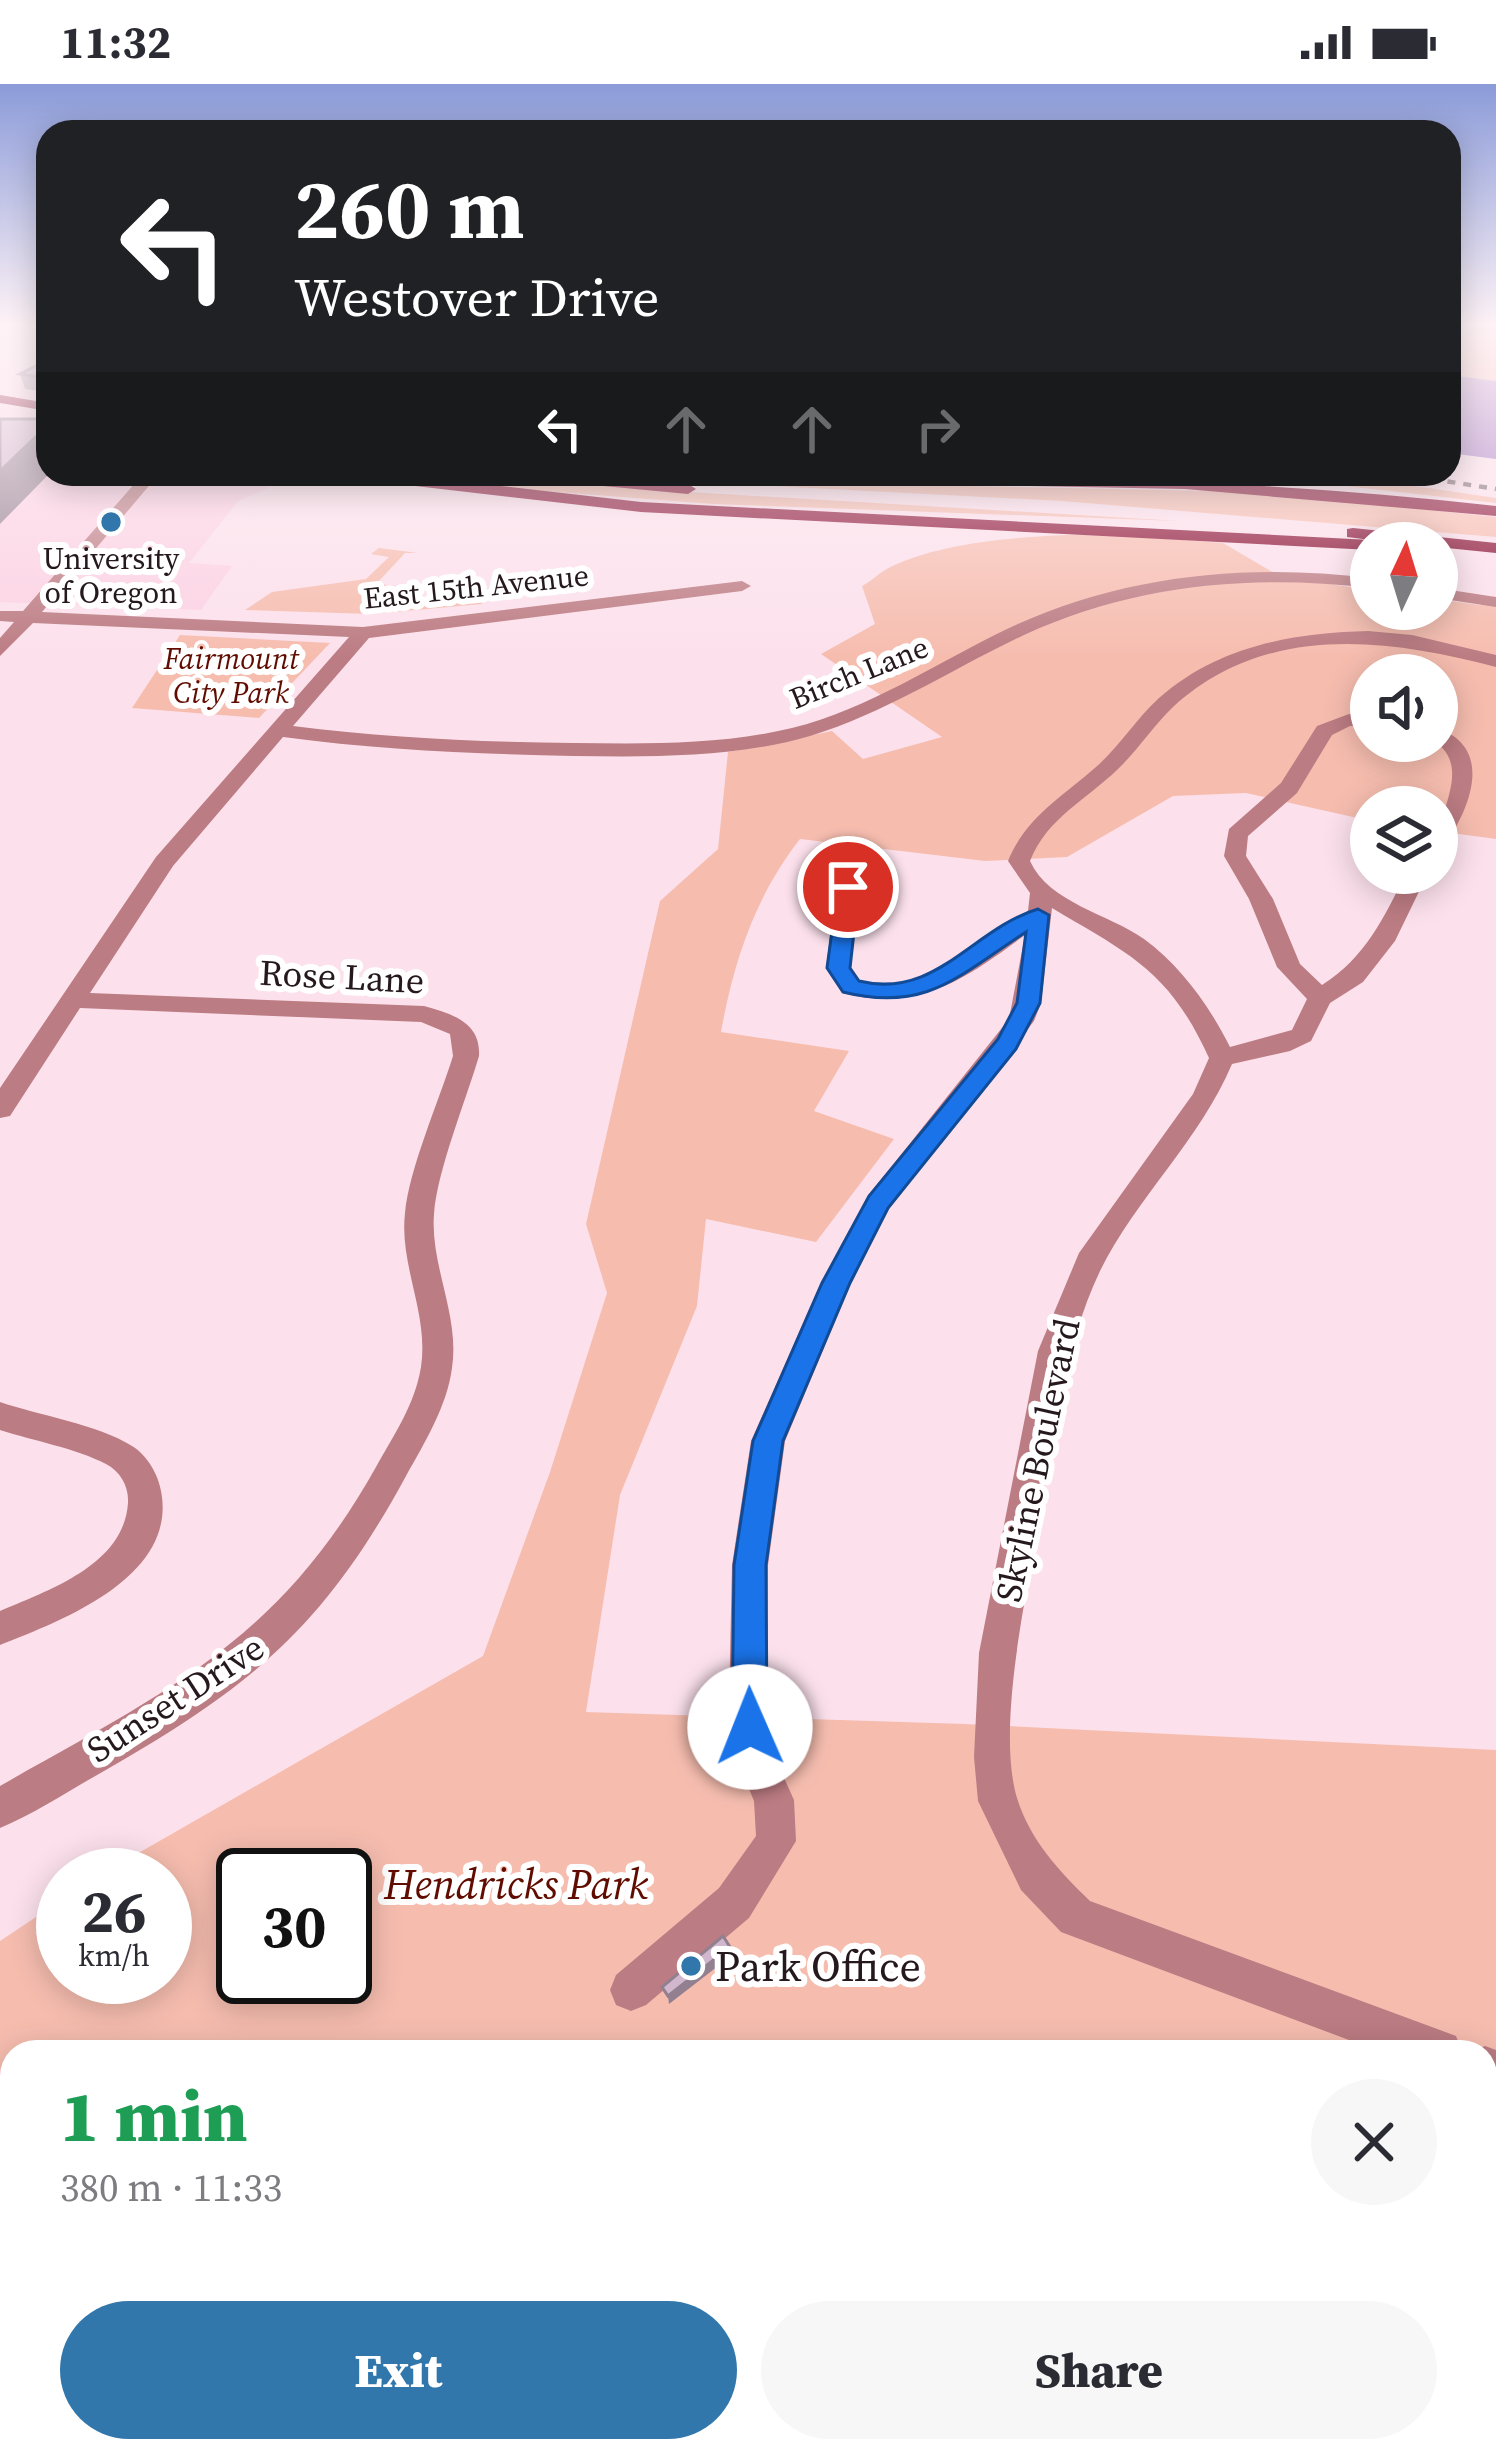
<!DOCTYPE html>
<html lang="en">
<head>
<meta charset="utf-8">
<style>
	:root { --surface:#fff; --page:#f7f7f7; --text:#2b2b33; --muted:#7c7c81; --accent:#3277ac }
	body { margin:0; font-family:"Source Serif 4",serif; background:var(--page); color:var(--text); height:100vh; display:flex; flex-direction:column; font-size:45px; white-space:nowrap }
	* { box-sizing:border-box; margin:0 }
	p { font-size:39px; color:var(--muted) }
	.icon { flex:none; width:66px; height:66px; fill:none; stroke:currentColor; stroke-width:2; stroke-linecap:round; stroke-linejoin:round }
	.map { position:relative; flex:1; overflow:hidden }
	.drawer { position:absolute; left:0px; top:1956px; width:1497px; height:423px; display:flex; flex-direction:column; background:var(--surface); border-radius:36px 36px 0 0; box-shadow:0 6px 30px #0003 }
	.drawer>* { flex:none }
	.banner { position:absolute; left:36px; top:36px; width:1425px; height:366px; border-radius:36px; box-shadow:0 6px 30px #0003; background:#202124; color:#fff; overflow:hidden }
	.needle { width:78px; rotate:4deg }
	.controls { position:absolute; left:1350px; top:438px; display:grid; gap:24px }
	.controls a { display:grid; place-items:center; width:108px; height:108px; border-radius:50%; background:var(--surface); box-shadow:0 6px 30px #0003; font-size:60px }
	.speed { position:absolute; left:36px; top:1764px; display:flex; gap:24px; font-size:60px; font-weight:700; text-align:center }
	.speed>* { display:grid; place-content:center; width:156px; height:156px; border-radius:50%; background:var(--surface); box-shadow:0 6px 30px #0003; line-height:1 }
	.speed small { font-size:30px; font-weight:400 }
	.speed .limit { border:6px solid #111; border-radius:18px; background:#fff; color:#111 }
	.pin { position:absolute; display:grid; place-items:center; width:102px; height:102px; color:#fff; margin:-51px; border:6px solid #fff; border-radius:50%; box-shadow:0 3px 12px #0007 }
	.me { position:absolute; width:132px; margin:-66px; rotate:359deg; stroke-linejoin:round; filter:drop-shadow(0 0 9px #0008) }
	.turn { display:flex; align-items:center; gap:42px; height:252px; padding:0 60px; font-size:54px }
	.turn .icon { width:156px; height:156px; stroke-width:2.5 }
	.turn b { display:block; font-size:84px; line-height:102px }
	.lanes { display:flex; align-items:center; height:114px; padding:0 60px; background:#0003; justify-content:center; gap:60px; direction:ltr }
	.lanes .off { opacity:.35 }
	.round { display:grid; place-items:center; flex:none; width:126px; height:126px; border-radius:63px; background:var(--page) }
	.headline { display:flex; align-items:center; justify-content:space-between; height:204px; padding:0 60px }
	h1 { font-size:72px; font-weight:800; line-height:90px; color:#1e9e55 }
	.primary-button { display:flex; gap:24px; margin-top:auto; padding:24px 60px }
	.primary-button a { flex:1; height:138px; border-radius:72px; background:var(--accent); color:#fff; font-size:48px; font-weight:800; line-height:138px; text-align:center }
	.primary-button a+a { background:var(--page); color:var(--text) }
	.status { display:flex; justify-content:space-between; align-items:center; height:84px; padding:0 60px; background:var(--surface); direction:ltr }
	.status svg { height:33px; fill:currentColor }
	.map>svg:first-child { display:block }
	.built { fill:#fcd2e4 }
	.green { fill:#f6bdaf; fill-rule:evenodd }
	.water { fill:#a076c3 }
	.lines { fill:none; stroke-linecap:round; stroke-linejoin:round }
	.minor { fill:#bc7c83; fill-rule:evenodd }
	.primary { fill:#880e32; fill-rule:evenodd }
	.rail { stroke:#77666d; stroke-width:4.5; stroke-dasharray:8 8; stroke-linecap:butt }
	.wall { fill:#b39db0 }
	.shaded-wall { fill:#928090 }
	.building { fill:#d0b7cd; stroke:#928090; stroke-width:3 }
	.route { fill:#1a73e8; stroke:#114b97; stroke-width:3 }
	.poi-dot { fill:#3277ac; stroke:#fff; stroke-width:4.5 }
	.labels { text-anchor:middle; stroke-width:12; stroke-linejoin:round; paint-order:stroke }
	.far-poi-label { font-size:30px; fill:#25191e; stroke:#fff }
	.far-street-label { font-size:30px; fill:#25191e; stroke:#fff }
	.far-park-label { font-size:30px; font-style:italic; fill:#610c00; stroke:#fff }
	.street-label { font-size:36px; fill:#25191e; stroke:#fff }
	.near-park-label { font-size:42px; font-style:italic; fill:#610c00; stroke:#fff }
	.near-poi-label { font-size:42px; fill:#25191e; stroke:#fff; text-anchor:start }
</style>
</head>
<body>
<div class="status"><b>11:32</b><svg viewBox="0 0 49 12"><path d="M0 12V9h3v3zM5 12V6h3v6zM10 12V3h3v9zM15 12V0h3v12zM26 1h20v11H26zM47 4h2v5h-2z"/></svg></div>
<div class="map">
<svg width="1496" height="2377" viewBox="0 0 1496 2377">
	<rect width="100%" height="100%" fill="#fce1ec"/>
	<path class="built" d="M 0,345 L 48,390 L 277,393 L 266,405 L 238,417 L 189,479 L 232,482 L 201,526 L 0,518 Z"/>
	<path class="green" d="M 1449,240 L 1496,240 L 1496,297 L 1449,291 Z
		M 406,390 L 492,390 L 689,408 L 1179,437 L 713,420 L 517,405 Z
		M 1107,390 L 1333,390 L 1496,414 L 1496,419 L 1337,401 Z
		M 637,395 L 1256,408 L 1496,433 L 1496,453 L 1062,417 Z
		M 1100,450 L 1223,459 L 1281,493 L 1371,506 L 1371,525 L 1437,525 L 1437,515 L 1480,521 L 1496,516 L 1496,755 L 1437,747 L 1437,723 L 1371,723 L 1371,737 L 1246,709 L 1173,712 L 1067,773 L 985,777 L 800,755 C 755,813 734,876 721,948 L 849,967 L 814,1027 L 894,1055 L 816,1158 L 706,1135 L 697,1222 L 620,1411 L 586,1628 L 965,1640 L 1496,1666 L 1496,2377 L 0,2377 L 0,1857 L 63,1815 L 63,1893 L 165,1893 L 165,1791 L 100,1791 L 483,1572 L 550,1388 L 607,1209 L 586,1140 L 660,817 L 718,765 L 728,668 L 832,647 L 863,675 L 942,653 L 821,570 L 875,540 L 862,502 C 870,498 877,491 885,486 C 939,456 1039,451 1100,450 ZM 1371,591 L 1437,591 L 1437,657 L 1371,657 ZM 243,1791 L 345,1791 L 345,1893 L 243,1893 ZM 12,1968 L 1485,1968 L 1485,2367 L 12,2367 Z
		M 379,464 L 418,469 L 405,469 L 378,498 L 386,501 L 379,512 L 453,521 L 467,507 L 480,508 L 482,520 L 371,530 L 245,526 L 272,508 L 366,495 L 389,473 L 371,470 Z
		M 180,551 L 330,559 L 259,634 L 132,624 Z"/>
	<path class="water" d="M 1449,291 L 1496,297 L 1496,375 L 1449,369 Z"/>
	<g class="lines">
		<path class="minor" d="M 143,390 L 159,390 L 42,528 L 363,543 L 742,497 L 751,502 L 742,507 L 369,554 L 293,642 C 386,654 480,658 574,659 C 647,660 721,661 792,644 C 869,625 936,579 1007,545 C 1122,491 1245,479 1371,494 L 1371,504 C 1251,490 1135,500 1024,551 C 952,585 886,629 810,652 C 734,674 652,673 574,672 C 477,670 380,666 283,653 L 173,782 L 90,909 L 424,922 C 452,930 481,938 479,972 C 466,1016 437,1087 434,1130 C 430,1182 460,1231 452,1284 C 447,1322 425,1358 406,1392 C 324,1543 251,1603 104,1687 C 70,1706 36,1729 0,1744 L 0,1702 C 167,1607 278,1558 376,1383 C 394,1351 415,1320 421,1283 C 429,1230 399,1181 405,1129 C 409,1085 439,1017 453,972 L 450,950 L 421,938 L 80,924 L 10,1032 L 0,1034 L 0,1004 L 156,773 L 349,553 L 33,539 L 0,572 L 0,554 L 14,538 L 0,537 L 0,527 L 23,527 Z
			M 1437,504 L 1496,513 L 1496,523 L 1437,514 Z
			M 1368,547 L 1412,551 L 1496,571 L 1496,583 C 1385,554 1265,539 1173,623 C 1153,642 1138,666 1118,685 C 1086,716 1047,734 1030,777 C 1049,819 1109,830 1144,855 C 1181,882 1210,923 1230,963 L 1292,946 L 1307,915 L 1277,883 L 1249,815 L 1224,772 L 1229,745 L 1281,699 L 1317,642 L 1349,630 L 1371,629 L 1371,641 L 1350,642 L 1332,651 L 1297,709 L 1248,752 L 1246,772 L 1273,815 L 1300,880 L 1322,901 C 1365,874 1384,834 1406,789 L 1428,789 L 1395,857 L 1363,898 L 1330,919 L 1311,957 L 1290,967 L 1232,980 C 1200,1056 1136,1114 1100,1187 C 1063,1265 1055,1351 1040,1434 C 1027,1507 996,1644 1017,1714 C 1030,1756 1059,1787 1090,1817 L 1440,1946 L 1456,1952 L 1462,1968 L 1381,1968 L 1061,1848 L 1021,1806 L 978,1717 L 974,1673 L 979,1569 L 1038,1267 L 1079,1169 L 1193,1010 L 1209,974 C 1169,886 1129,870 1052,824 L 1041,919 L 1034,937 L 889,1125 L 851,1199 L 785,1357 L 768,1481 L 767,1620 L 771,1665 L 794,1716 L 796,1757 L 749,1834 L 646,1921 L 631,1927 L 616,1921 L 610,1906 L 616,1891 L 719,1804 L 756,1752 L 754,1717 L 733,1666 L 729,1620 L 732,1481 L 751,1357 L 821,1199 L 868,1112 L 1009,935 L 1025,851 C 965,895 918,929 842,909 L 826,884 L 836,803 L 848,796 L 860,803 L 850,884 L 860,897 C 924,913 978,861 1028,827 L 1030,809 L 1008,777 C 1026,733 1062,713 1096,683 C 1120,662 1136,635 1159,614 C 1218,562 1292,549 1368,547 Z
			M 1437,644 C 1495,664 1470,724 1445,761 L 1437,763 C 1437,727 1473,683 1434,657 Z
			M 0,1318 C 38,1331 99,1341 132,1362 C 147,1371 158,1390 161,1407 C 178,1493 61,1537 0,1561 L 0,1527 C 49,1506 124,1481 128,1419 C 129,1403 121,1388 106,1380 C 75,1364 34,1357 0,1346 Z
			M 1485,1962 L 1496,1966 L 1496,2010 L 1485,2006 L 1485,1968 L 1470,1968 Z"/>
		<path class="primary" d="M 0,311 L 48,319 L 48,327 L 0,319 Z
			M 347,390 L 396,390 L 641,418 L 1371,456 L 1347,453 L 1347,445 L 1353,444 L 1496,459 L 1496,469 L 1437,463 L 1437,459 L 1371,456 L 1378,459 L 1371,459 L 1371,466 L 641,428 L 355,395 Z
			M 521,390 L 688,400 L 696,405 L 688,410 L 529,395 Z
			M 656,390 C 937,390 1216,390 1496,422 L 1496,432 L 1185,405 L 664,395 Z"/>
		<path class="rail" d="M 1400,390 L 1496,405"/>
	</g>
	<path class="wall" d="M 48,276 L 48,308 L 25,305 L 20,290 Z"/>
	<path class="shaded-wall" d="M 48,341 L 49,390 L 0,440 L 0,387 Z
		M 730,1863 L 731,1872 L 669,1920 L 668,1912 Z"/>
	<path class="building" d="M 48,276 L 48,294 L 20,290 Z
		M 0,335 L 48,335 L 48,341 L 0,387 Z
		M 723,1852 L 730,1863 L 668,1912 L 662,1903 Z"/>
	<linearGradient id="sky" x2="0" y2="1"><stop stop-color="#8b9bd9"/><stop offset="0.42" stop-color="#fef2f6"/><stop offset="1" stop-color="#fef2f6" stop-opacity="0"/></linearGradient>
	<rect width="1496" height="573" fill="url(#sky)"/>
	<path class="route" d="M 848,797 L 859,803 L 850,884 L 859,897 C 936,916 972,845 1038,825 L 1049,831 L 1040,919 L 1016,965 L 888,1124 L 850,1199 L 783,1357 L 766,1481 L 767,1643 L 762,1655 L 750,1660 L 737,1655 L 732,1643 L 734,1481 L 753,1357 L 822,1199 L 869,1112 L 998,955 L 1017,919 L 1026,848 C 959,891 927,929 843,908 L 827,884 L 838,803 Z"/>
	<g class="poi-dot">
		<circle cx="111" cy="438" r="12"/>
		<circle cx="691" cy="1882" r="12"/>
	</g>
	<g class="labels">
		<g class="far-poi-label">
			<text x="111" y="485">University<tspan x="111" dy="34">of Oregon</tspan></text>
		</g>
		<g class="far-street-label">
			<text transform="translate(476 503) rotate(-6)" y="10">East 15th Avenue</text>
			<text transform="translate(859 589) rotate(-22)" y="10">Birch Lane</text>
		</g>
		<g class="far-park-label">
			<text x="231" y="585">Fairmount<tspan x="231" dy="34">City Park</tspan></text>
		</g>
		<g class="street-label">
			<text transform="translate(342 892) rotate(3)" y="13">Rose Lane</text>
			<text transform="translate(1037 1376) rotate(-78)" y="13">Skyline Boulevard</text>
			<text transform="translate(175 1614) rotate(-33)" y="13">Sunset Drive</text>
		</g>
		<g class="near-park-label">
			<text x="516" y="1815">Hendricks Park</text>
		</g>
		<g class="near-poi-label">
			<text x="715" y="1897">Park Office</text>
		</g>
	</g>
</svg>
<div class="controls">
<a><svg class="needle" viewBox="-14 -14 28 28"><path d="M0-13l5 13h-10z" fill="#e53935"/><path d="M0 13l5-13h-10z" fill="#7c7c81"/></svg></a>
<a><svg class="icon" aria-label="sound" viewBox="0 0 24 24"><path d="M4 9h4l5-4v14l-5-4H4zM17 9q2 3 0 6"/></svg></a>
<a><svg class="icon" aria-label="layers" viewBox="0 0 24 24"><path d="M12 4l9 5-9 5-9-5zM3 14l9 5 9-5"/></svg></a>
</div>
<div class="speed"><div>26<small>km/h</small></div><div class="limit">30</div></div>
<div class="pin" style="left:848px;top:803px;background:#d93025"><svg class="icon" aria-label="arrive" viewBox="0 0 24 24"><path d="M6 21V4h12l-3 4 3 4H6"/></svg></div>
<svg class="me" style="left:750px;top:1643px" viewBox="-20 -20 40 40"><circle r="19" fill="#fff"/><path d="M0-13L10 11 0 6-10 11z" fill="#1a73e8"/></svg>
<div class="banner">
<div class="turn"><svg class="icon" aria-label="left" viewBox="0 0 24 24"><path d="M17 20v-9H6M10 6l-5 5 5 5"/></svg><div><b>260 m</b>Westover Drive</div></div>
<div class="lanes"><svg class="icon" aria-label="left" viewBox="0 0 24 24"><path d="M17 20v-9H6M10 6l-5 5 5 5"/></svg><svg class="icon off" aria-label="ahead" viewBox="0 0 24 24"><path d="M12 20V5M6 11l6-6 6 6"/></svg><svg class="icon off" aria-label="ahead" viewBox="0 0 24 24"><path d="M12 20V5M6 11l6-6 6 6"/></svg><svg class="icon off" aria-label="right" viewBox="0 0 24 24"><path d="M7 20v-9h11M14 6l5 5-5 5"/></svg></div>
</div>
<section class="drawer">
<div class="headline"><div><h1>1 min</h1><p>380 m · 11:33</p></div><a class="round"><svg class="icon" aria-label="close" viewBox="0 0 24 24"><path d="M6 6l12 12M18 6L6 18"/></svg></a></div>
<div class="primary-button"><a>Exit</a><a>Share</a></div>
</section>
</div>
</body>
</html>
